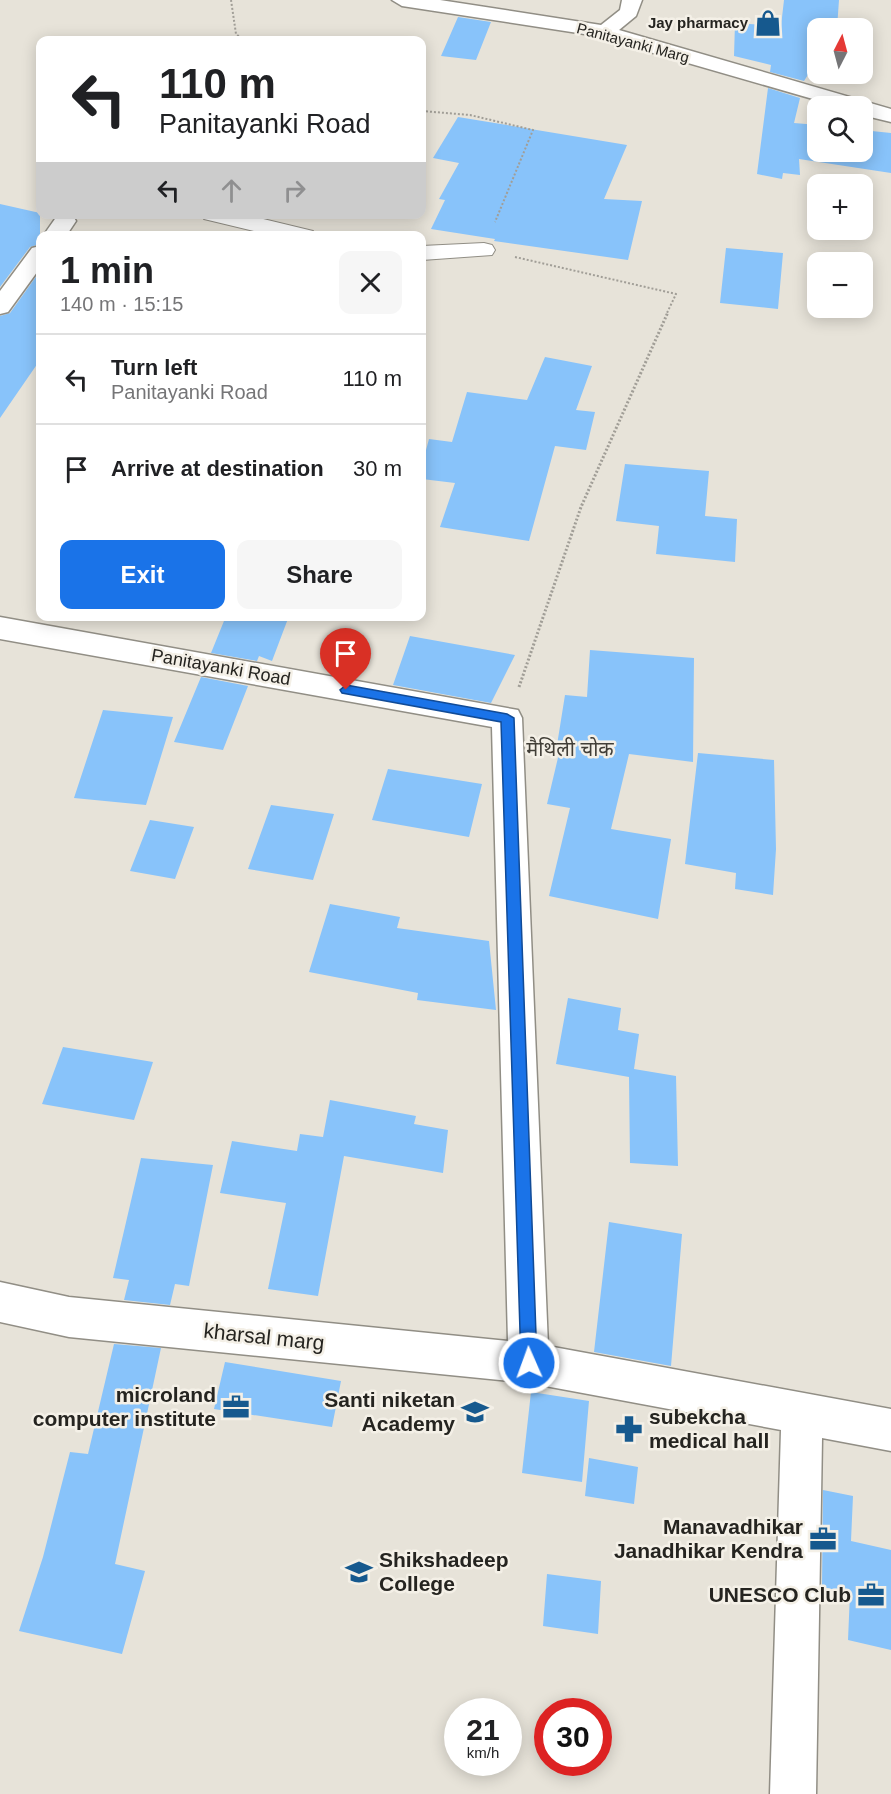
<!DOCTYPE html>
<html lang="en">
<head>
<meta charset="utf-8">
<style>
	:root { --surface:#fff; --page:#f6f6f6; --text:#202124; --muted:#757577; --line:#e0e0e0; --accent:#1a73e8 }
	body { margin:0; font-family:Arial,"Noto Sans Devanagari",sans-serif; background:var(--page); color:var(--text); height:100vh; display:flex; flex-direction:column; font-size:22px; white-space:nowrap }
	* { box-sizing:border-box; margin:0 }
	p { font-size:20px; color:var(--muted) }
	.icon { flex:none; width:33px; height:33px; fill:none; stroke:currentColor; stroke-width:2; stroke-linecap:round; stroke-linejoin:round }
	.map { position:relative; flex:1; overflow:hidden }
	.panel { position:absolute; left:36px; top:231px; width:390px; height:390px; display:flex; flex-direction:column; background:var(--surface); border-radius:12px; box-shadow:0 3px 15px #0003 }
	.panel>* { flex:none }
	.hud { position:absolute; left:36px; top:36px; width:390px; height:183px; border-radius:12px; box-shadow:0 3px 15px #0003; background:#fff; color:var(--text); overflow:hidden }
	.needle { width:39px; rotate:6deg }
	.controls { position:absolute; left:807px; top:18px; display:grid; gap:12px }
	.controls a { display:grid; place-items:center; width:66px; height:66px; border-radius:12px; background:var(--surface); box-shadow:0 3px 15px #0003; font-size:30px }
	.speed { position:absolute; left:444px; top:1698px; display:flex; gap:12px; font-size:30px; font-weight:700; text-align:center }
	.speed>* { display:grid; place-content:center; width:78px; height:78px; border-radius:50%; background:var(--surface); box-shadow:0 3px 15px #0003; line-height:1 }
	.speed small { font-size:15px; font-weight:400 }
	.speed .limit { border:9px solid #d22; background:#fff; color:#111 }
	.pin { position:absolute; display:grid; place-items:center; width:51px; height:51px; color:#fff; margin:-62px -26px; border-radius:50% 50% 50% 0; rotate:-45deg; box-shadow:0 0 6px #0007 }
	.pin .icon { rotate:45deg }
	.me { position:absolute; width:66px; margin:-33px; rotate:358deg; stroke-linejoin:round; filter:drop-shadow(0 0 4px #0008) }
	.turn { display:flex; align-items:center; gap:21px; height:126px; padding:0 24px; font-size:27px }
	.turn .icon { width:78px; height:78px; stroke-width:2.5 }
	.turn b { display:block; font-size:42px; line-height:51px }
	.lanes { display:flex; align-items:center; height:57px; padding:0 24px; background:#0003; justify-content:center; gap:30px; direction:ltr }
	.lanes .off { opacity:.35 }
	.round { display:grid; place-items:center; flex:none; width:63px; height:63px; border-radius:12px; background:var(--page) }
	.overview { display:flex; align-items:center; justify-content:space-between; height:102px; padding:0 24px }
	h1 { font-size:36px; font-weight:800; line-height:45px }
	.cta { display:flex; gap:12px; margin-top:auto; padding:12px 24px }
	.cta a { flex:1; height:69px; border-radius:12px; background:var(--accent); color:#fff; font-size:24px; font-weight:800; line-height:69px; text-align:center }
	.cta a+a { background:var(--page); color:var(--text) }
	ul { padding:0; list-style:none }
	li { display:flex; align-items:center; gap:18px; height:90px; padding:0 24px; border-top:2px solid var(--line) }
	li div { flex:1 }
	li b { display:block; font-size:22px }
	li em { font-style:normal }
	.map>svg:first-child { display:block }
	.building { fill:#88c3fa }
	.lines { fill:none; stroke-linecap:round; stroke-linejoin:round }
	.pedestrian-casing { stroke:#918e85; stroke-width:2 }
	.minor-casing { stroke:#918e85; stroke-width:3 }
	.path-far1 { stroke:#a19e97; stroke-width:2; stroke-dasharray:2 2; stroke-linecap:butt }
	.path { stroke:#a19e97; stroke-width:3; stroke-dasharray:2 2; stroke-linecap:butt }
	.pedestrian { fill:#fff; fill-rule:evenodd }
	.minor { fill:#fff; fill-rule:evenodd }
	.route { fill:#1a73e8; stroke:#114b97; stroke-width:1.5 }
	.labels { text-anchor:middle; stroke-width:5; stroke-linejoin:round; paint-order:stroke }
	.far-poi-label { font-size:15px; font-weight:bold; fill:#252420; stroke:#f4f0e7; text-anchor:end }
	.far-street-label { font-size:15px; fill:#252420; stroke:#f4f0e7 }
	.street-label { font-size:18px; fill:#252420; stroke:#f4f0e7 }
	.neighbourhood-label { font-size:20px; fill:#413e37; stroke:#f4f0e7 }
	.near-street-label { font-size:21px; fill:#252420; stroke:#f4f0e7 }
	.near-poi-label { font-size:21px; font-weight:bold; fill:#252420; stroke:#f4f0e7; text-anchor:end }
</style>
</head>
<body>
<div class="map">
<svg width="891" height="1794" viewBox="0 0 891 1794">
	<rect width="100%" height="100%" fill="#e7e3d9"/>
	<path class="building" d="M 784,0 L 839,0 L 837,28 L 818,28 L 818,59 L 804,81 L 770,72 L 771,65 L 734,56 L 735,23 L 781,26 Z
		M 458,17 L 491,22 L 476,60 L 441,56 Z
		M 768,88 L 800,98 L 794,123 L 818,125 L 818,152 L 862,152 L 862,130 L 891,133 L 891,173 L 799,159 L 800,175 L 783,173 L 782,179 L 757,174 Z
		M 458,117 L 627,145 L 604,199 L 642,201 L 628,260 L 494,241 L 495,239 L 431,229 L 445,200 L 439,199 L 459,163 L 433,158 Z
		M 0,204 L 40,213 L 40,244 L 30,247 L 0,287 Z
		M 726,248 L 783,253 L 778,309 L 720,303 Z
		M 40,271 L 40,360 L 0,418 L 0,316 L 10,313 Z
		M 545,357 L 592,366 L 576,410 L 595,412 L 586,450 L 555,446 L 529,541 L 440,527 L 455,483 L 422,479 L 422,465 L 429,439 L 452,442 L 467,392 L 527,400 Z
		M 625,464 L 709,471 L 705,516 L 737,519 L 735,562 L 656,554 L 659,526 L 616,521 Z
		M 226,616 L 289,616 L 272,661 L 259,656 L 257,661 L 211,653 Z
		M 410,636 L 515,655 L 491,703 L 393,685 Z
		M 590,650 L 694,658 L 693,762 L 629,754 L 611,829 L 671,839 L 658,919 L 549,896 L 570,808 L 547,804 L 561,745 L 557,745 L 565,695 L 587,697 Z
		M 201,677 L 248,686 L 223,750 L 174,742 Z
		M 103,710 L 173,717 L 146,805 L 74,798 Z
		M 698,753 L 774,760 L 776,849 L 773,895 L 735,889 L 736,873 L 685,864 Z
		M 388,769 L 482,784 L 469,837 L 372,820 Z
		M 271,805 L 334,814 L 313,880 L 248,869 Z
		M 150,820 L 194,827 L 175,879 L 130,871 Z
		M 330,904 L 400,917 L 397,928 L 489,941 L 496,1010 L 417,1000 L 418,993 L 309,972 Z
		M 568,998 L 621,1008 L 618,1030 L 639,1034 L 634,1069 L 676,1076 L 678,1166 L 630,1163 L 629,1077 L 556,1064 Z
		M 63,1047 L 153,1062 L 134,1120 L 42,1104 Z
		M 330,1100 L 416,1116 L 414,1124 L 448,1130 L 443,1173 L 344,1156 L 318,1296 L 268,1289 L 286,1203 L 220,1193 L 232,1141 L 297,1151 L 300,1134 L 323,1137 Z
		M 141,1158 L 213,1165 L 189,1286 L 175,1284 L 170,1305 L 124,1300 L 129,1280 L 113,1278 Z
		M 609,1222 L 682,1234 L 671,1366 L 594,1352 Z
		M 114,1344 L 161,1348 L 115,1564 L 145,1571 L 122,1654 L 19,1631 L 43,1557 L 70,1452 L 88,1454 Z
		M 225,1362 L 341,1381 L 332,1427 L 214,1409 Z
		M 531,1392 L 589,1401 L 582,1482 L 522,1473 Z
		M 589,1458 L 638,1467 L 634,1504 L 585,1496 Z
		M 823,1490 L 853,1496 L 851,1541 L 891,1550 L 891,1650 L 848,1640 L 850,1593 L 822,1587 Z
		M 547,1574 L 601,1581 L 598,1634 L 543,1626 Z"/>
	<g class="lines">
		<defs>
			<path id="pedestrian" d="M 202,214 L 242,214 L 313,231 L 316,236 L 275,236 L 204,219 Z
				M 484,243 L 492,245 L 495,250 L 492,255 L 422,260 L 422,246 Z"/>
			<path id="minor" d="M 392,0 L 440,0 L 601,25 L 620,10 L 622,0 L 642,0 L 636,16 L 619,30 L 891,109 L 891,122 L 862,115 L 862,106 L 837,106 L 591,35 L 402,6 Z
				M 66,214 L 73,216 L 76,221 L 66,236 L 43,236 L 57,216 Z
				M 40,246 L 40,268 L 8,312 L 0,314 L 0,291 L 32,248 Z
				M 0,617 L 518,710 L 522,718 L 548,1346 L 891,1409 L 891,1451 L 822,1438 L 816,1794 L 770,1794 L 781,1430 L 529,1383 L 69,1337 L 0,1322 L 0,1282 L 69,1297 L 508,1341 L 492,727 L 0,639 Z"/>
		</defs>
		<use href="#pedestrian" class="pedestrian-casing"/>
		<use href="#minor" class="minor-casing"/>
		<path class="path-far1" d="M 231,0 L 236,34 L 243,40
			M 422,111 L 470,115 L 533,130 L 495,222
			M 515,257 L 676,294 L 667,313"/>
		<path class="path" d="M 519,687 L 581,507 L 668,312"/>
		<use href="#pedestrian" class="pedestrian"/>
		<use href="#minor" class="minor"/>
	</g>
	<path class="route" d="M 346,685 L 507,714 L 514,718 L 537,1363 L 535,1369 L 529,1372 L 523,1369 L 521,1363 L 501,722 L 342,693 L 340,690 Z"/>
	<defs>
		<symbol id="shop-bare" viewBox="-9 -9 18 18"><path d="M-5-2.5h2.3a2.7 3.5 0 0 1 5.4 0H5L5.5 6h-11ZM-1.5-2.5h3a1.5 2.3 0 0 0-3 0Z" fill="#16598e" stroke="#f4f0e7" stroke-width="2.5" paint-order="stroke"/></symbol>
		<symbol id="office-bare" viewBox="-9 -9 18 18"><path d="M-6-3h4V-5.5h4V-3h4V5H-6ZM-1-4.5V-3h2v-1.5ZM-6 0V1H6V0Z" fill="#16598e" stroke="#f4f0e7" stroke-width="2.5" paint-order="stroke"/></symbol>
		<symbol id="school-bare" viewBox="-9 -9 18 18"><path d="M0-5L7-2L0 1L-7-2ZM-4 1L0 2.5L4 1V4Q0 6-4 4Z" fill="#16598e" stroke="#f4f0e7" stroke-width="2.5" paint-order="stroke"/></symbol>
		<symbol id="pharmacy-bare" viewBox="-9 -9 18 18"><path d="M-2-6h4v4h4v4h-4v4h-4v-4h-4v-4h4Z" fill="#16598e" stroke="#f4f0e7" stroke-width="2.5" paint-order="stroke"/></symbol>
	</defs>
	<g fill-rule="evenodd">
		<use href="#shop-bare" x="749" y="4" width="38" height="38"/>
		<use href="#office-bare" x="217" y="1388" width="38" height="38"/>
		<use href="#school-bare" x="456" y="1393" width="38" height="38"/>
		<use href="#pharmacy-bare" x="610" y="1410" width="38" height="38"/>
		<use href="#office-bare" x="804" y="1520" width="38" height="38"/>
		<use href="#school-bare" x="340" y="1553" width="38" height="38"/>
		<use href="#office-bare" x="852" y="1576" width="38" height="38"/>
	</g>
	<g class="labels">
		<g class="far-poi-label">
			<text x="748" y="28">Jay pharmacy</text>
		</g>
		<g class="far-street-label">
			<text transform="translate(633 43) rotate(15)" y="5">Panitayanki Marg</text>
		</g>
		<g class="street-label">
			<text transform="translate(221 667) rotate(10)" y="6">Panitayanki Road</text>
		</g>
		<g class="neighbourhood-label">
			<text x="570" y="756">मैथिली चोक</text>
		</g>
		<g class="near-street-label">
			<text transform="translate(264 1337) rotate(6)" y="7">kharsal marg</text>
		</g>
		<g class="near-poi-label">
			<text x="216" y="1402">microland<tspan x="216" dy="24">computer institute</tspan></text>
			<text x="455" y="1407">Santi niketan<tspan x="455" dy="24">Academy</tspan></text>
			<text x="649" y="1424" text-anchor="start">subekcha<tspan x="649" dy="24">medical hall</tspan></text>
			<text x="803" y="1534">Manavadhikar<tspan x="803" dy="24">Janadhikar Kendra</tspan></text>
			<text x="379" y="1567" text-anchor="start">Shikshadeep<tspan x="379" dy="24">College</tspan></text>
			<text x="851" y="1602">UNESCO Club</text>
		</g>
	</g>
</svg>
<div class="controls">
<a><svg class="needle" viewBox="-14 -14 28 28"><path d="M0-13l5 13h-10z" fill="#e53935"/><path d="M0 13l5-13h-10z" fill="#757577"/></svg></a>
<a><svg class="icon" aria-label="search" viewBox="0 0 24 24"><circle cx="10" cy="10" r="6"/><path d="M15 15l6 6"/></svg></a>
<a>+</a>
<a>−</a>
</div>
<div class="speed"><div>21<small>km/h</small></div><div class="limit">30</div></div>
<div class="pin" style="left:346px;top:690px;background:#d93025"><svg class="icon" aria-label="arrive" viewBox="0 0 24 24"><path d="M6 21V4h12l-3 4 3 4H6"/></svg></div>
<svg class="me" style="left:529px;top:1363px" viewBox="-20 -20 40 40"><circle r="17" fill="#1a73e8" stroke="#fff" stroke-width="3"/><path d="M0-11L8 9 0 5-8 9z" fill="#fff"/></svg>
<div class="hud">
<div class="turn"><svg class="icon" aria-label="left" viewBox="0 0 24 24"><path d="M17 20v-9H6M10 6l-5 5 5 5"/></svg><div><b>110 m</b>Panitayanki Road</div></div>
<div class="lanes"><svg class="icon" aria-label="left" viewBox="0 0 24 24"><path d="M17 20v-9H6M10 6l-5 5 5 5"/></svg><svg class="icon off" aria-label="ahead" viewBox="0 0 24 24"><path d="M12 20V5M6 11l6-6 6 6"/></svg><svg class="icon off" aria-label="right" viewBox="0 0 24 24"><path d="M7 20v-9h11M14 6l5 5-5 5"/></svg></div>
</div>
<section class="panel">
<div class="overview"><div><h1>1 min</h1><p>140 m · 15:15</p></div><a class="round"><svg class="icon" aria-label="close" viewBox="0 0 24 24"><path d="M6 6l12 12M18 6L6 18"/></svg></a></div>
<ul>
<li><svg class="icon" aria-label="left" viewBox="0 0 24 24"><path d="M17 20v-9H6M10 6l-5 5 5 5"/></svg><div><b>Turn left</b><p>Panitayanki Road</p></div><em>110 m</em></li>
<li><svg class="icon" aria-label="arrive" viewBox="0 0 24 24"><path d="M6 21V4h12l-3 4 3 4H6"/></svg><div><b>Arrive at destination</b></div><em>30 m</em></li>
</ul>
<div class="cta"><a>Exit</a><a>Share</a></div>
</section>
</div>
</body>
</html>
